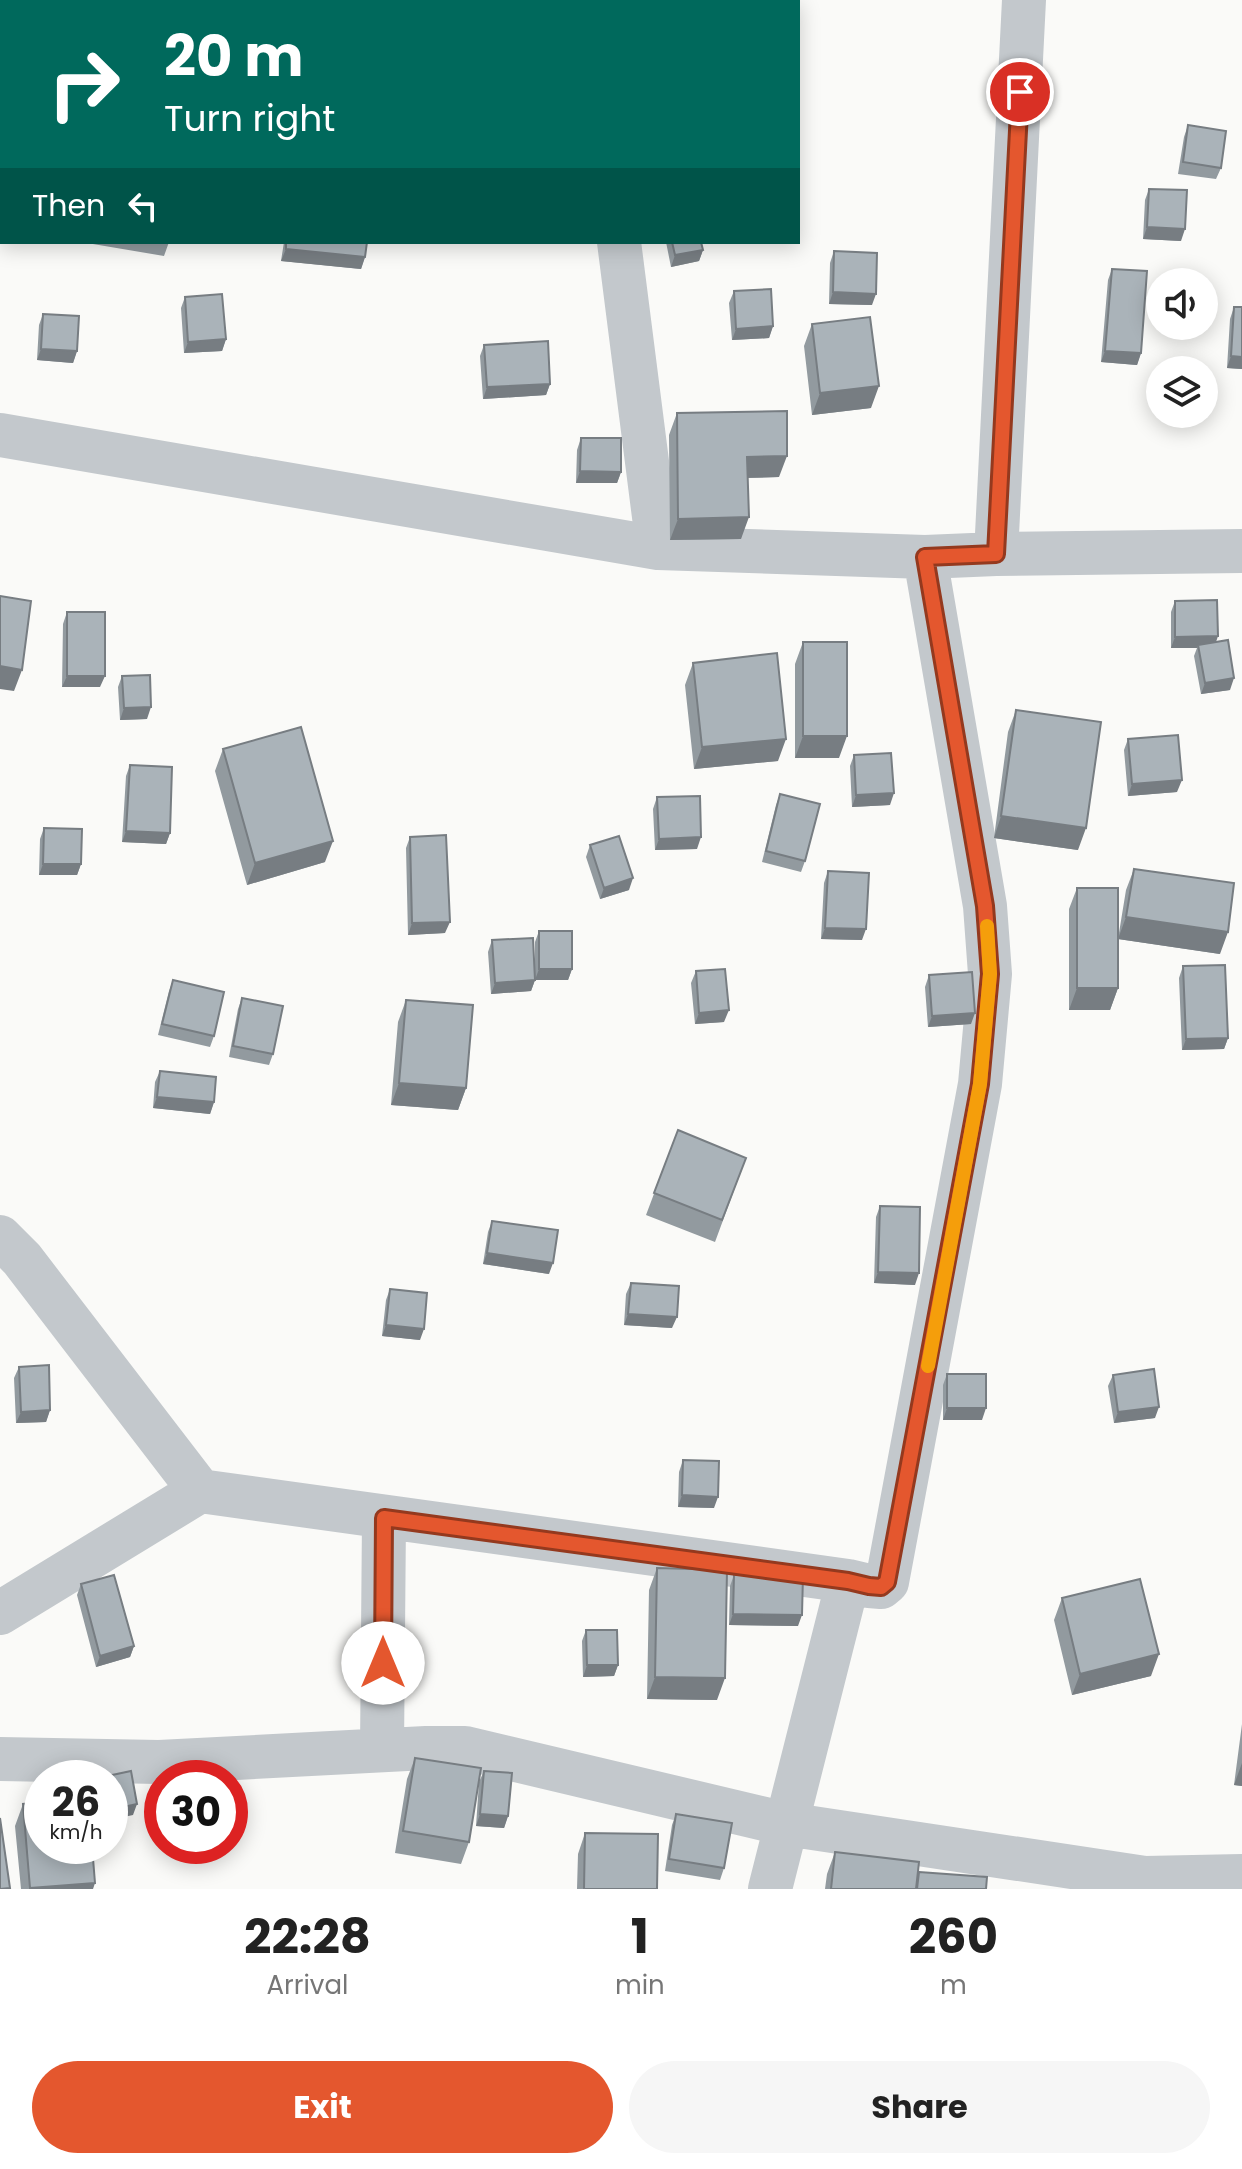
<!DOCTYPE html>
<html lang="en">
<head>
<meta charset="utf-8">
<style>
	:root { --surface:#fff; --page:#f6f6f6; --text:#222; --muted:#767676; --accent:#e4572e }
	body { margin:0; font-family:Poppins,sans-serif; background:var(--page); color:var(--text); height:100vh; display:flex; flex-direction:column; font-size:30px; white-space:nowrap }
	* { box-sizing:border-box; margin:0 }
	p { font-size:26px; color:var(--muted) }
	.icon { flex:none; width:44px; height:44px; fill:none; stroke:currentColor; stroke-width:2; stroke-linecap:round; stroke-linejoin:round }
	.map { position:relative; height:1889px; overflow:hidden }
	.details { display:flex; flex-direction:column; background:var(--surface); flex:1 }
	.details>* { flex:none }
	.guide { position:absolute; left:0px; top:0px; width:800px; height:244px; box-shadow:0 4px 20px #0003; background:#00695c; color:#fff; overflow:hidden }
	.controls { position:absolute; left:1146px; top:268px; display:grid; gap:16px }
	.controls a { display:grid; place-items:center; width:72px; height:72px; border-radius:50%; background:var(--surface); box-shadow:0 4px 20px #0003; font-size:40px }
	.speed { position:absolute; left:24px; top:1760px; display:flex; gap:16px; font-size:40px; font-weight:700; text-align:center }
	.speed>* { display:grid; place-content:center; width:104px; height:104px; border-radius:50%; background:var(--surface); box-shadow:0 4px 20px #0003; line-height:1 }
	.speed small { font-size:20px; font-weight:400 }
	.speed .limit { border:12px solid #d22; background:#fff; color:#111 }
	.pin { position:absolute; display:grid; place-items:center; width:68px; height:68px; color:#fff; margin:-34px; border:4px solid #fff; border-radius:50%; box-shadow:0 2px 8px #0007 }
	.me { position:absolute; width:88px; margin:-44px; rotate:0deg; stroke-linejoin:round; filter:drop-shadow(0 0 6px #0008) }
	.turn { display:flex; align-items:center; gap:28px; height:168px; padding:0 32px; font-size:36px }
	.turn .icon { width:104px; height:104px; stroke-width:2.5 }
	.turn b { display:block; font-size:56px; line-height:68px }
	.then { display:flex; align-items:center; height:76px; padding:0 32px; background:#0003; gap:16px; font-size:30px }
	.eta { display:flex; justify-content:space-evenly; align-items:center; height:136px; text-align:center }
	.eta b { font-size:48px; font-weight:700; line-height:56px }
	.button { display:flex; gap:16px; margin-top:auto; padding:16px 32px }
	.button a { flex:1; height:92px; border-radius:48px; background:var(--accent); color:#fff; font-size:32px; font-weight:700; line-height:92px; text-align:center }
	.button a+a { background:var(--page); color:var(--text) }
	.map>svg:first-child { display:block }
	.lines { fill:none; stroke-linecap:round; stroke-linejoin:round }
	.minor { stroke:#c3c8cc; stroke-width:44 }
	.wall { fill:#929a9f }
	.shaded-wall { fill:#777d82 }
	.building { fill:#aab3b9; stroke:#777d82; stroke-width:2 }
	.route-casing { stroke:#94391e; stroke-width:20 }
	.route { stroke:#e4572e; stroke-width:14 }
	.slow { stroke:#f59e0b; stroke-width:14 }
</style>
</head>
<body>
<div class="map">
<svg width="1242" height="1889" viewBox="0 0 1242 1889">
	<rect width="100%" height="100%" fill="#fafaf8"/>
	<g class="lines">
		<path class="minor" d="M 592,0 L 592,2
			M 619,242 L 658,548
			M 0,435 L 658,548 L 925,557 L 996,554 L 1242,551
			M 996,554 L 1024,0
			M 0,1237 L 22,1259 L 200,1491
			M 0,1613 L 200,1491 L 848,1581 L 869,1586 L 881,1587 L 887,1582 L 980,1084 L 990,974 L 985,906 L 925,557
			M 382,1750 L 384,1518
			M 0,1759 L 159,1762 L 426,1748 L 465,1748 L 786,1824 L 1145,1878 L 1242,1876
			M 770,1889 L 848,1581"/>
	</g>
	<path class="wall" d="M 1188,125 L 1221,168 L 1216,179 L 1178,174 L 1184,137 Z
		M 1149,189 L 1181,241 L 1143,239 L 1145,200 Z
		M 81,242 L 169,242 L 164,256 Z
		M 284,242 L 367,242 L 365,257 L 361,269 L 281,261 Z
		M 666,242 L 701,242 L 703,250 L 699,261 L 671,267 Z
		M 834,251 L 872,305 L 829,304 L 830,263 Z
		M 1112,269 L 1141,353 L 1137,365 L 1101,362 L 1108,280 Z
		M 734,291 L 773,326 L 769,338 L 732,340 L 729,303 Z
		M 185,297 L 226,339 L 222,351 L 184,353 L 181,308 Z
		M 1234,307 L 1242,307 L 1242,369 L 1227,368 L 1230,319 Z
		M 43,314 L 77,351 L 73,363 L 37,360 L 39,325 Z
		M 812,324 L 871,408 L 812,415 L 804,346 Z
		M 484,345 L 550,384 L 546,395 L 483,399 L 480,356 Z
		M 677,413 L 779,477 L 748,478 L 741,539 L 670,540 L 669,435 Z
		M 581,438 L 621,472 L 617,483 L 576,483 L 577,450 Z
		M 1175,601 L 1216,642 L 1230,690 L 1201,694 L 1194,656 L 1197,648 L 1171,648 L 1171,612 Z
		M 67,612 L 100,687 L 62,687 L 63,624 Z
		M 803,642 L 839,758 L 795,758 L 795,664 Z
		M 693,663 L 778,761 L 694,769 L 685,685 Z
		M 122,676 L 147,719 L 120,720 L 118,687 Z
		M 1016,710 L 1078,850 L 994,838 L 1008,732 Z
		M 1128,739 L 1177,792 L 1128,796 L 1124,750 Z
		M 223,749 L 325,862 L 247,885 L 215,771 Z
		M 854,755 L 890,805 L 852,807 L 850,766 Z
		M 130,765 L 170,833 L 166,844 L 122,842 L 126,776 Z
		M 780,794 L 805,861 L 801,872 L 762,862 L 776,805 Z
		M 657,797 L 697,849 L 655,850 L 653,809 Z
		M 44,828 L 81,864 L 77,875 L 39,875 L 40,839 Z
		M 410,837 L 445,933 L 408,935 L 406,848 Z
		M 590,845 L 629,890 L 600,899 L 586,857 Z
		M 1134,869 L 1220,954 L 1118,939 L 1126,890 Z
		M 828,871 L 862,940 L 821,939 L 824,883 Z
		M 1077,888 L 1118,988 L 1110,1010 L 1069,1010 L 1069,909 Z
		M 539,931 L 572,969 L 568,980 L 535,980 L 531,991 L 491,994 L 488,952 L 492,940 L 535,976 L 535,942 Z
		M 1183,966 L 1228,1038 L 1224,1049 L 1182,1050 L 1179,978 Z
		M 696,971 L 724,1022 L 695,1024 L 691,983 Z
		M 929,975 L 971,1024 L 928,1027 L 925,987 Z
		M 173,980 L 214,1036 L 210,1047 L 158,1035 L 169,991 Z
		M 242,998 L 273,1054 L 269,1065 L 229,1057 L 238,1009 Z
		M 406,1000 L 466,1088 L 458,1110 L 391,1105 L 398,1022 Z
		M 160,1071 L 214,1102 L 210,1114 L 153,1108 L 155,1082 Z
		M 678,1130 L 746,1158 L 715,1242 L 646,1215 Z
		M 880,1206 L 915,1285 L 874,1283 L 876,1217 Z
		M 492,1221 L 549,1274 L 483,1264 L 488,1232 Z
		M 631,1283 L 672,1328 L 624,1325 L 626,1294 Z
		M 390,1289 L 420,1340 L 382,1336 L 386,1300 Z
		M 19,1367 L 50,1410 L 46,1422 L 16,1423 L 14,1378 Z
		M 947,1374 L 982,1420 L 943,1420 L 943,1385 Z
		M 1113,1375 L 1155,1418 L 1114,1423 L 1108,1386 Z
		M 683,1460 L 714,1508 L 678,1507 L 679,1472 Z
		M 657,1568 L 717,1700 L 647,1699 L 649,1590 Z
		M 734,1575 L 798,1626 L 729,1625 L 730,1586 Z
		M 81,1584 L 134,1646 L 130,1657 L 96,1667 L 77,1595 Z
		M 1062,1598 L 1151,1676 L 1072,1695 L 1054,1620 Z
		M 586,1630 L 618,1665 L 614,1676 L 583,1677 L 582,1641 Z
		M 1242,1724 L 1242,1786 L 1234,1785 Z
		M 415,1758 L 469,1842 L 461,1864 L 395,1853 L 407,1779 Z
		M 484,1771 L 508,1816 L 504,1828 L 476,1826 L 479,1782 Z
		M 23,1804 L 93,1889 L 21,1889 L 15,1826 Z
		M 676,1814 L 724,1868 L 720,1880 L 665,1871 L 672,1825 Z
		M 585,1833 L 657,1889 L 577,1889 L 578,1854 Z
		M 835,1852 L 917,1878 L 919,1872 L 986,1889 L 825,1889 L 827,1874 Z"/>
	<path class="shaded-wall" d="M 135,0 L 163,0 L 163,2 Z
		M 1147,227 L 1185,229 L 1181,241 L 1143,239 Z
		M 286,249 L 365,257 L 361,269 L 281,261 Z
		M 703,250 L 699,261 L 671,267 L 675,255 Z
		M 833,292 L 876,294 L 872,305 L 829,304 Z
		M 773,326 L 769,338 L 732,340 L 736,329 Z
		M 226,339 L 222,351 L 184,353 L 188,342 Z
		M 41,349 L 77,351 L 73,363 L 37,360 Z
		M 1105,351 L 1141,353 L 1137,365 L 1101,362 Z
		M 1231,356 L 1242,357 L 1242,369 L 1227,368 Z
		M 550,384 L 546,395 L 483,399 L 487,387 Z
		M 879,386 L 871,408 L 812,415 L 820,393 Z
		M 787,456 L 779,477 L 739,478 L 747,457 Z
		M 580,471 L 621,472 L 617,483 L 576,483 Z
		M 749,517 L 741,539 L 670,540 L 678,519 Z
		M 1218,636 L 1214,648 L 1198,645 L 1197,648 L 1171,648 L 1175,637 Z
		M 0,666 L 22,670 L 14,691 L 0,689 Z
		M 67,676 L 105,676 L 100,687 L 62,687 Z
		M 1234,678 L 1230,690 L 1201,694 L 1205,683 Z
		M 151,707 L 147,719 L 120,720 L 124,708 Z
		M 803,736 L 847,736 L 839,758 L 795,758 Z
		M 786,739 L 778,761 L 694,769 L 702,747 Z
		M 1182,780 L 1177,792 L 1128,796 L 1132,784 Z
		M 894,793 L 890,805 L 852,807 L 856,795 Z
		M 1001,816 L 1086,828 L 1078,850 L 994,838 Z
		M 126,831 L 170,833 L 166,844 L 122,842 Z
		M 701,837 L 697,849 L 655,850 L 659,839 Z
		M 333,841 L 325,862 L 247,885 L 255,863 Z
		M 43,864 L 81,864 L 77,875 L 39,875 Z
		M 633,878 L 629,890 L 600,899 L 604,888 Z
		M 1126,917 L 1228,932 L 1220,954 L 1118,939 Z
		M 450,922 L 445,933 L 408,935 L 412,923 Z
		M 825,928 L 866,929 L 862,940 L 821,939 Z
		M 539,969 L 572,969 L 568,980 L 535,980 L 531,991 L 491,994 L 495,983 L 535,980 Z
		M 1077,988 L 1118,988 L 1110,1010 L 1069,1010 Z
		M 729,1010 L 724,1022 L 695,1024 L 699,1013 Z
		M 975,1013 L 971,1024 L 928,1027 L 932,1016 Z
		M 1228,1038 L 1224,1049 L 1182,1050 L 1186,1039 Z
		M 399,1083 L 466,1088 L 458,1110 L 391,1105 Z
		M 157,1097 L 214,1102 L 210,1114 L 153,1108 Z
		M 487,1253 L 553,1263 L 549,1274 L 483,1264 Z
		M 878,1272 L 919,1273 L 915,1285 L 874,1283 Z
		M 628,1314 L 677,1317 L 672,1328 L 624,1325 Z
		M 386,1325 L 424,1329 L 420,1340 L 382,1336 Z
		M 1159,1407 L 1155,1418 L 1114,1423 L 1118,1412 Z
		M 947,1408 L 986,1408 L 982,1420 L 943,1420 Z
		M 50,1410 L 46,1422 L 16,1423 L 21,1412 Z
		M 682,1495 L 718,1497 L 714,1508 L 678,1507 Z
		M 733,1614 L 802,1615 L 798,1626 L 729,1625 Z
		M 134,1646 L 130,1657 L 96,1667 L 100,1656 Z
		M 1159,1654 L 1151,1676 L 1072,1695 L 1080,1674 Z
		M 587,1665 L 618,1665 L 614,1676 L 583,1677 Z
		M 655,1677 L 725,1678 L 717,1700 L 647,1699 Z
		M 1242,1763 L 1242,1786 L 1234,1785 Z
		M 137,1804 L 133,1815 L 110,1820 L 110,1810 Z
		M 480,1814 L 508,1816 L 504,1828 L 476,1826 Z
		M 95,1883 L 93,1889 L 30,1889 L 30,1888 Z"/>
	<path class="building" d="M 669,0 L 724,0 L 724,2 L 669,2 Z
		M 1188,125 L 1226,131 L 1221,168 L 1183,162 Z
		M 1149,189 L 1187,190 L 1185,229 L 1147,227 Z
		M 286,242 L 367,242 L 365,257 L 286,249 Z
		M 672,242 L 701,242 L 703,250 L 675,255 Z
		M 834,251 L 877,253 L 876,294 L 833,292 Z
		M 1112,269 L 1147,271 L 1141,353 L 1105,351 Z
		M 771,289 L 773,326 L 736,329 L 734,291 Z
		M 222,294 L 226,339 L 188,342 L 185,297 Z
		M 1234,307 L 1242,307 L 1242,357 L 1231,356 Z
		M 43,314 L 79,316 L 77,351 L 41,349 Z
		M 870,317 L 879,386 L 820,393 L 812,324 Z
		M 548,341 L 550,384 L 487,387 L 484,345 Z
		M 787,411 L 787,456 L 747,457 L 749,517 L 678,519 L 677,413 Z
		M 581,438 L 621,438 L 621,472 L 580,471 Z
		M 0,596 L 31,601 L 22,670 L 0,666 Z
		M 1217,600 L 1218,636 L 1175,637 L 1175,601 Z
		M 67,612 L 105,612 L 105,676 L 67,676 Z
		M 1228,640 L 1234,678 L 1205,683 L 1198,645 Z
		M 803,642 L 847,642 L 847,736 L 803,736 Z
		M 777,653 L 786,739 L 702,747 L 693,663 Z
		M 150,675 L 151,707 L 124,708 L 122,676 Z
		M 1016,710 L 1101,722 L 1086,828 L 1001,816 Z
		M 301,727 L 333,841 L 255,863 L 223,749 Z
		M 1178,735 L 1182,780 L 1132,784 L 1128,739 Z
		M 891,753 L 894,793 L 856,795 L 854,755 Z
		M 130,765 L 172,767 L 170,833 L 126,831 Z
		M 780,794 L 820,804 L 805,861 L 766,851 Z
		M 700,796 L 701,837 L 659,839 L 657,797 Z
		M 44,828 L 82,829 L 81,864 L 43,864 Z
		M 446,835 L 450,922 L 412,923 L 410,837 Z
		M 619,836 L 633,878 L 604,888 L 590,845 Z
		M 1134,869 L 1234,883 L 1228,932 L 1126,917 Z
		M 828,871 L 869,873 L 866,929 L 825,928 Z
		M 1077,888 L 1118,888 L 1118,988 L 1077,988 Z
		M 539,931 L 572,931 L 572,969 L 539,969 Z
		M 533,938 L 535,980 L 495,983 L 492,940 Z
		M 1225,965 L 1228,1038 L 1186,1039 L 1183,966 Z
		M 725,969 L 729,1010 L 699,1013 L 696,971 Z
		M 972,972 L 975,1013 L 932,1016 L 929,975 Z
		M 173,980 L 224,992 L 214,1036 L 162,1024 Z
		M 242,998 L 283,1006 L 273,1054 L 233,1046 Z
		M 406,1000 L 473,1005 L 466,1088 L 399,1083 Z
		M 160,1071 L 216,1077 L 214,1102 L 157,1097 Z
		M 678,1130 L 746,1158 L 722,1220 L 654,1193 Z
		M 880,1206 L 920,1207 L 919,1273 L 878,1272 Z
		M 492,1221 L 558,1230 L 553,1263 L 487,1253 Z
		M 631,1283 L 679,1286 L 677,1317 L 628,1314 Z
		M 390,1289 L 427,1293 L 424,1329 L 386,1325 Z
		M 49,1365 L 50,1410 L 21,1412 L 19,1367 Z
		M 1154,1369 L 1159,1407 L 1118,1412 L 1113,1375 Z
		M 947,1374 L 986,1374 L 986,1408 L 947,1408 Z
		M 683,1460 L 719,1461 L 718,1497 L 682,1495 Z
		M 657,1568 L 727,1570 L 725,1678 L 655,1677 Z
		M 114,1575 L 134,1646 L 100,1656 L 81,1584 Z
		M 734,1575 L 803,1575 L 802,1615 L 733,1614 Z
		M 1140,1579 L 1159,1654 L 1080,1674 L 1062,1598 Z
		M 586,1630 L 617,1630 L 618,1665 L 587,1665 Z
		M 415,1758 L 481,1768 L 469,1842 L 403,1831 Z
		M 131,1771 L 137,1804 L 110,1810 L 110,1778 L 98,1778 Z
		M 484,1771 L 512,1773 L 508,1816 L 480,1814 Z
		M 42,1802 L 42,1846 L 92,1846 L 95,1883 L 30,1888 L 23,1804 Z
		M 676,1814 L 732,1823 L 724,1868 L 669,1859 Z
		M 0,1818 L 10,1888 L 0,1889 Z
		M 585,1833 L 658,1834 L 657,1889 L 584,1889 Z
		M 835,1852 L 919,1862 L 916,1889 L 831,1889 Z
		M 919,1872 L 987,1877 L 986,1889 L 917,1889 Z"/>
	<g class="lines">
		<defs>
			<path id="route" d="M 383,1663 L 384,1518 L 848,1581 L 869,1586 L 881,1587 L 887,1582 L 980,1084 L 990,974 L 985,906 L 925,557 L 996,554 L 1020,92"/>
		</defs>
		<use href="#route" class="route-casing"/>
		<use href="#route" class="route"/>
		<path class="slow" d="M 928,1366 L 980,1084 L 990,974 L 987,926"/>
	</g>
</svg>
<div class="controls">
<a><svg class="icon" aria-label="sound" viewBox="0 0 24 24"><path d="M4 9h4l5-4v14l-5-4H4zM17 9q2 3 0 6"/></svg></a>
<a><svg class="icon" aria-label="layers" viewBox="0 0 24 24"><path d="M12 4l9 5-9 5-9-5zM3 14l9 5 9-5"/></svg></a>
</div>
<div class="speed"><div>26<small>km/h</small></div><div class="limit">30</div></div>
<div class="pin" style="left:1020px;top:92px;background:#d93025"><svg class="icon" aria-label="arrive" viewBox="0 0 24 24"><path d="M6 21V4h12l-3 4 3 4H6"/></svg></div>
<svg class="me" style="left:383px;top:1663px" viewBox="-20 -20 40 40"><circle r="19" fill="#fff"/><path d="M0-13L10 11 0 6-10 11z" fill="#e4572e"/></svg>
<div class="guide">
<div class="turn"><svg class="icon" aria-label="right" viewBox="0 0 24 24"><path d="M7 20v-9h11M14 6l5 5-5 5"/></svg><div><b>20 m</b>Turn right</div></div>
<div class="then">Then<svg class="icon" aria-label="left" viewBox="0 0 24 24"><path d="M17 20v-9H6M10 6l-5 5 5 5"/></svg></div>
</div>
</div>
<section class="details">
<div class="eta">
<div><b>22:28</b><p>Arrival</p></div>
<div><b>1</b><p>min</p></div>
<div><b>260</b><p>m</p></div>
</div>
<div class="button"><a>Exit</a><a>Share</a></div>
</section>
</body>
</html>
